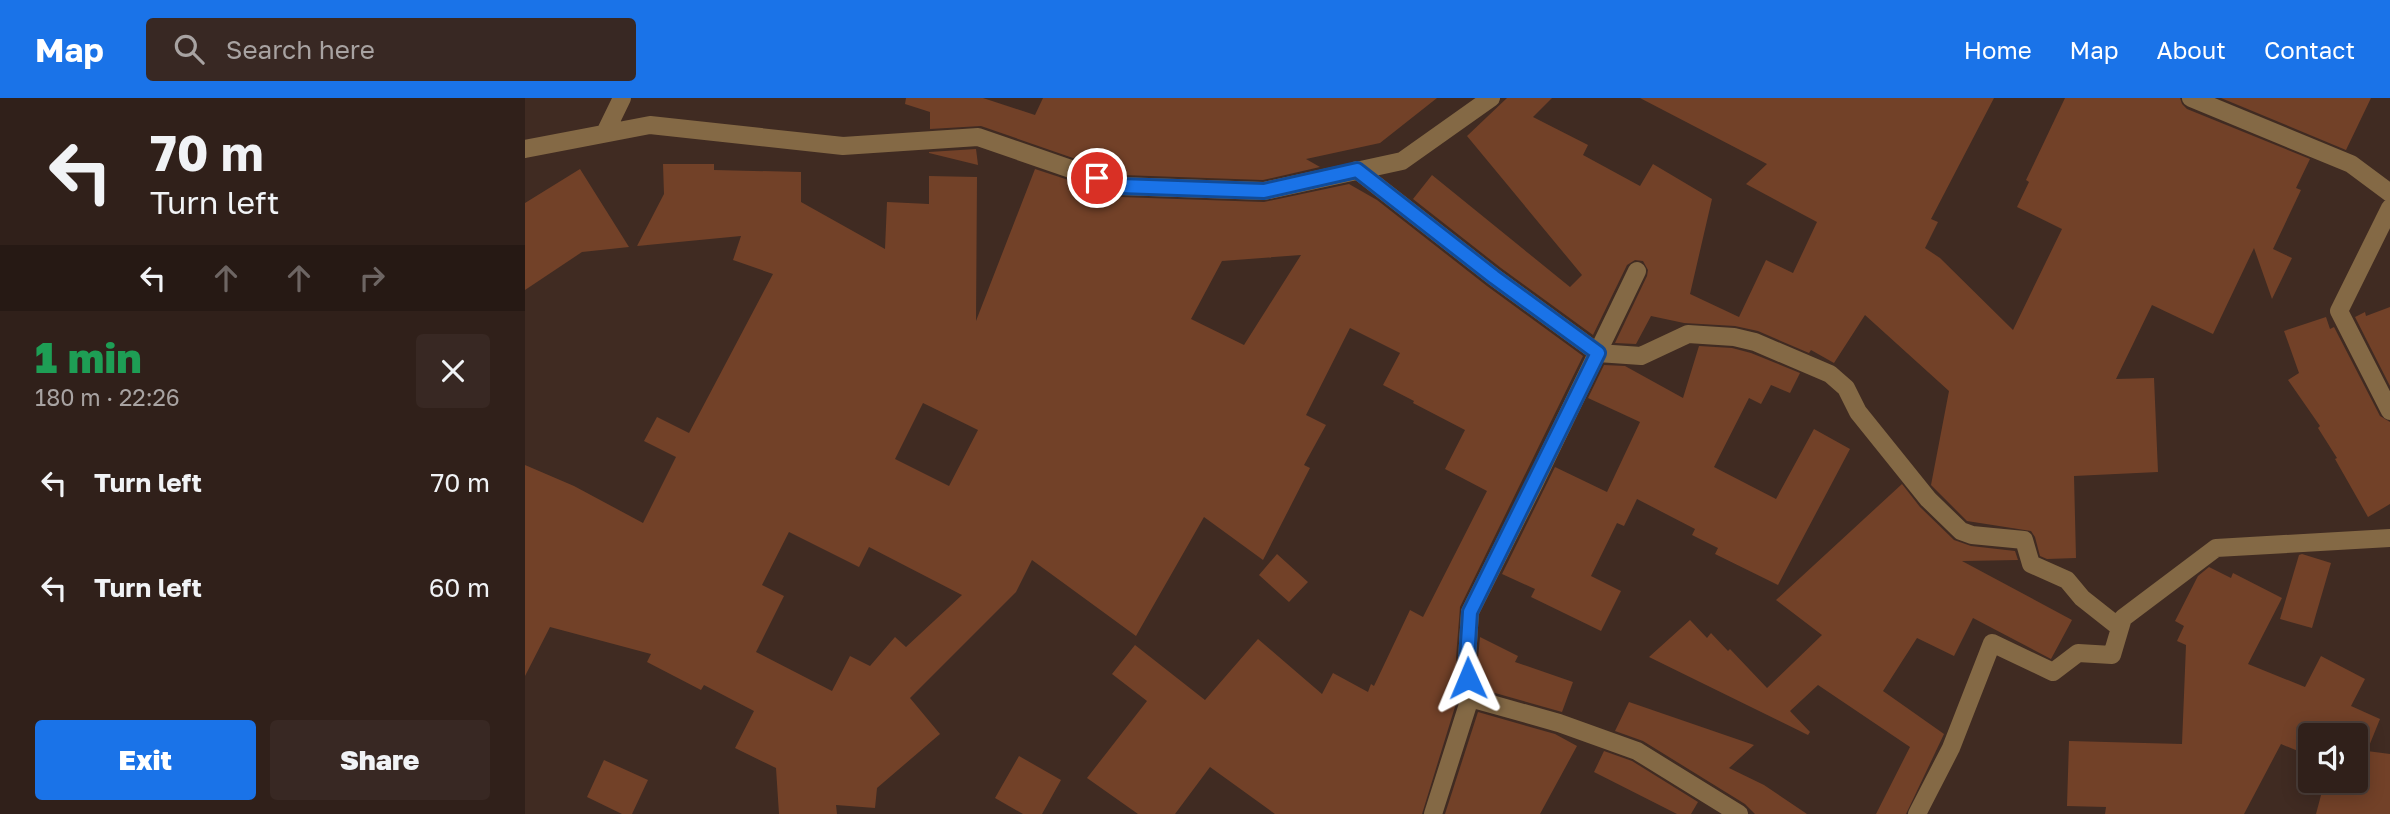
<!DOCTYPE html>
<html lang="en">
<head>
<meta charset="utf-8">
<style>
	:root { --surface:#30201a; --page:#382823; --text:#f1f3f6; --muted:#a8a3a2; --line:#4b3e39; --accent:#1a73e8 }
	body { margin:0; font-family:"Golos Text",sans-serif; background:var(--page); color:var(--text); height:100vh; display:flex; flex-direction:column; font-size:26px; white-space:nowrap }
	* { box-sizing:border-box; margin:0 }
	p { font-size:23px; color:var(--muted) }
	.icon { flex:none; width:38px; height:38px; fill:none; stroke:currentColor; stroke-width:2; stroke-linecap:round; stroke-linejoin:round }
	.map { position:relative; flex:1; overflow:hidden }
	.side { display:flex; flex-direction:column; background:var(--surface); width:525px }
	.side>* { flex:none }
	.hud { background:#30201a; color:var(--text); overflow:hidden }
	.buttons { position:absolute; left:1773px; top:625px; display:grid; gap:14px }
	.buttons a { display:grid; place-items:center; width:70px; height:70px; border-radius:7px; background:var(--surface); box-shadow:0 4px 18px #0003,0 0 0 2px var(--line); font-size:35px }
	.pin { position:absolute; display:grid; place-items:center; width:60px; height:60px; color:#fff; margin:-30px; border:4px solid #fff; border-radius:50%; box-shadow:0 2px 7px #0007 }
	.me { position:absolute; width:77px; margin:-38px; rotate:359deg; stroke-linejoin:round; filter:drop-shadow(0 0 5px #0008) }
	.turn { display:flex; align-items:center; gap:24px; height:147px; padding:0 35px; font-size:32px }
	.turn .icon { width:91px; height:91px; stroke-width:2.5 }
	.turn b { display:block; font-size:49px; line-height:60px }
	.lanes { display:flex; align-items:center; height:66px; padding:0 35px; background:#0003; justify-content:center; gap:35px; direction:ltr }
	.lanes .off { opacity:.35 }
	.round { display:grid; place-items:center; flex:none; width:74px; height:74px; border-radius:7px; background:var(--page) }
	.headline { display:flex; align-items:center; justify-content:space-between; height:119px; padding:0 35px }
	h1 { font-size:42px; font-weight:800; line-height:52px; color:#1e9e55 }
	.action { display:flex; gap:14px; margin-top:auto; padding:14px 35px }
	.action a { flex:1; height:80px; border-radius:7px; background:var(--accent); color:#fff; font-size:28px; font-weight:800; line-height:80px; text-align:center }
	.action a+a { background:var(--page); color:var(--text) }
	ul { padding:0; list-style:none }
	li { display:flex; align-items:center; gap:21px; height:105px; padding:0 35px }
	li div { flex:1 }
	li b { display:block; font-size:26px }
	li em { font-style:normal }
	header { display:flex; align-items:center; gap:42px; box-sizing:border-box; height:98px; padding:0 35px; background:var(--accent); color:#fff }
	header strong { font-size:33px }
	nav { display:flex; gap:38px; margin-inline-start:auto; font-size:24px }
	.search { width:490px; height:63px; background:var(--page); display:flex; align-items:center; gap:18px; box-sizing:border-box; padding:0 24px; border-radius:7px; color:var(--muted); font-size:26px }
	main { display:flex; flex:1; min-height:0 }
	.map>svg:first-child { display:block }
	.building { fill:#724128; fill-rule:evenodd }
	.lines { fill:none; stroke-linecap:round; stroke-linejoin:round }
	.street { stroke:#846945; stroke-width:18 }
	.route-casing { stroke:#114b97; stroke-width:18 }
	.route { stroke:#1a73e8; stroke-width:12 }
</style>
</head>
<body>
<header>
<strong>Map</strong>
<div class="search"><svg class="icon" aria-label="search" viewBox="0 0 24 24"><circle cx="10" cy="10" r="6"/><path d="M15 15l6 6"/></svg>Search here</div>
<nav><a>Home</a><a>Map</a><a>About</a><a>Contact</a></nav>
</header>
<main>
<section class="side">
<div class="hud">
<div class="turn"><svg class="icon" aria-label="left" viewBox="0 0 24 24"><path d="M17 20v-9H6M10 6l-5 5 5 5"/></svg><div><b>70 m</b>Turn left</div></div>
<div class="lanes"><svg class="icon" aria-label="left" viewBox="0 0 24 24"><path d="M17 20v-9H6M10 6l-5 5 5 5"/></svg><svg class="icon off" aria-label="ahead" viewBox="0 0 24 24"><path d="M12 20V5M6 11l6-6 6 6"/></svg><svg class="icon off" aria-label="ahead" viewBox="0 0 24 24"><path d="M12 20V5M6 11l6-6 6 6"/></svg><svg class="icon off" aria-label="right" viewBox="0 0 24 24"><path d="M7 20v-9h11M14 6l5 5-5 5"/></svg></div>
</div>
<div class="headline"><div><h1>1 min</h1><p>180 m · 22:26</p></div><a class="round"><svg class="icon" aria-label="close" viewBox="0 0 24 24"><path d="M6 6l12 12M18 6L6 18"/></svg></a></div>
<ul>
<li><svg class="icon" aria-label="left" viewBox="0 0 24 24"><path d="M17 20v-9H6M10 6l-5 5 5 5"/></svg><div><b>Turn left</b></div><em>70 m</em></li>
<li><svg class="icon" aria-label="left" viewBox="0 0 24 24"><path d="M17 20v-9H6M10 6l-5 5 5 5"/></svg><div><b>Turn left</b></div><em>60 m</em></li>
</ul>
<div class="action"><a>Exit</a><a>Share</a></div>
</section>
<div class="map">
<svg width="1865" height="716" viewBox="0 0 1865 716">
	<rect width="100%" height="100%" fill="#402b22"/>
	<path class="building" d="M 381,0 L 458,0 L 510,17 L 518,0 L 912,0 L 855,45 L 781,61 L 795,69 L 738,82 L 597,77 L 456,28 L 405,31 L 405,14 L 380,6 Z
		M 982,0 L 1027,0 L 1008,19 L 1063,47 L 1058,57 L 1115,88 L 1128,66 L 1187,101 L 1165,196 L 1214,219 L 1241,162 L 1268,175 L 1292,124 L 1221,86 L 1242,66 L 1115,0 L 1469,0 L 1406,121 L 1413,124 L 1400,150 L 1415,160 L 1488,232 L 1537,131 L 1492,109 L 1504,84 L 1501,82 L 1540,0 L 1655,0 L 1657,6 L 1662,11 L 1785,61 L 1771,90 L 1776,92 L 1748,151 L 1767,160 L 1747,201 L 1729,150 L 1688,236 L 1627,207 L 1591,281 L 1629,280 L 1633,374 L 1549,378 L 1551,460 L 1522,461 L 1515,458 L 1510,439 L 1506,433 L 1442,423 L 1406,387 L 1424,293 L 1340,217 L 1309,265 L 1286,252 L 1284,255 L 1233,233 L 1210,228 L 1159,225 L 1126,218 L 1111,246 L 1090,245 L 1122,178 L 1123,172 L 1118,163 L 1110,162 L 1102,167 L 1068,237 L 976,170 L 888,101 L 907,77 L 1045,189 L 1057,177 L 942,38 Z
		M 1696,0 L 1846,0 L 1821,52 Z
		M 451,51 L 453,67 L 404,55 L 404,54 Z
		M 138,66 L 189,66 L 189,72 L 276,74 L 276,104 L 360,151 L 362,104 L 404,106 L 404,78 L 452,79 L 451,223 L 510,71 L 595,99 L 739,104 L 824,86 L 852,102 L 962,188 L 1058,258 L 935,509 L 931,560 L 933,599 L 897,716 L 750,716 L 685,669 L 650,716 L 613,716 L 562,680 L 622,603 L 587,576 L 610,547 L 680,602 L 733,541 L 797,596 L 808,575 L 843,594 L 846,586 L 849,588 L 885,512 L 898,519 L 962,393 L 920,371 L 940,332 L 888,305 L 889,303 L 858,287 L 875,255 L 825,230 L 781,317 L 801,327 L 779,367 L 785,370 L 738,462 L 679,419 L 611,538 L 507,462 L 491,494 L 385,600 L 415,636 L 352,690 L 350,710 L 311,707 L 312,716 L 254,716 L 251,670 L 210,650 L 229,613 L 179,587 L 176,592 L 122,564 L 126,556 L 25,529 L 0,578 L 0,367 L 49,388 L 118,425 L 151,359 L 119,343 L 132,319 L 164,335 L 248,176 L 208,162 L 216,138 L 112,148 L 139,96 ZM 776,157 L 719,247 L 666,221 L 697,163 ZM 398,305 L 453,332 L 424,388 L 370,361 ZM 264,434 L 334,469 L 344,449 L 437,497 L 381,549 L 370,539 L 345,568 L 325,558 L 307,593 L 231,554 L 259,498 L 237,487 Z
		M 55,71 L 104,149 L 57,154 L 0,192 L 0,105 Z
		M 1865,209 L 1865,288 L 1830,219 L 1840,214 L 1841,218 Z
		M 1801,219 L 1805,231 L 1809,229 L 1855,318 L 1865,324 L 1865,406 L 1843,419 L 1810,361 L 1812,360 L 1793,330 L 1795,328 L 1763,282 L 1774,275 L 1759,233 Z
		M 1174,248 L 1207,250 L 1226,255 L 1275,275 L 1265,295 L 1246,287 L 1236,306 L 1224,300 L 1189,369 L 1251,401 L 1289,331 L 1325,351 L 1253,487 L 1190,456 L 1193,450 L 1167,437 L 1170,431 L 1112,401 L 1099,428 L 1092,425 L 1066,478 L 1096,493 L 1076,533 L 1006,499 L 1010,491 L 977,476 L 1030,369 L 1082,394 L 1115,324 L 1063,300 L 1079,267 L 1100,268 L 1158,300 Z
		M 1377,386 L 1395,409 L 1429,442 L 1446,448 L 1490,453 L 1493,462 L 1437,463 L 1547,522 L 1526,561 L 1448,520 L 1429,558 L 1392,540 L 1358,593 L 1419,636 L 1381,716 L 1351,716 L 1385,649 L 1293,587 L 1265,613 L 1285,634 L 1283,637 L 1124,559 L 1165,522 L 1182,540 L 1186,535 L 1203,553 L 1205,551 L 1242,590 L 1297,537 L 1251,502 Z
		M 752,456 L 783,484 L 764,504 L 734,477 Z
		M 1777,456 L 1806,465 L 1787,530 L 1755,521 L 1774,457 Z
		M 1684,469 L 1706,480 L 1708,475 L 1757,500 L 1723,566 L 1780,589 L 1796,558 L 1840,581 L 1826,608 L 1855,621 L 1842,653 L 1865,656 L 1865,716 L 1791,716 L 1800,682 L 1830,682 L 1830,637 L 1785,637 L 1785,658 L 1756,646 L 1719,716 L 1580,716 L 1581,709 L 1542,708 L 1544,643 L 1657,646 L 1661,547 L 1652,543 L 1659,528 L 1650,523 L 1673,478 Z
		M 955,539 L 993,558 L 990,564 L 1048,584 L 1037,614 L 956,591 L 953,561 Z
		M 1104,604 L 1229,647 L 1204,670 L 1239,687 L 1282,716 L 1230,716 L 1220,706 L 1118,643 L 1090,633 Z
		M 953,614 L 1030,636 L 1052,648 L 1015,716 L 920,716 Z
		M 1079,653 L 1107,663 L 1173,704 L 1166,716 L 1152,716 L 1069,674 Z
		M 494,658 L 536,682 L 517,716 L 498,716 L 470,700 Z
		M 79,662 L 123,682 L 107,716 L 97,716 L 62,699 Z"/>
	<g class="lines">
		<path class="street" d="M 1666,0 L 1826,66 L 1865,95
			M 80,35 L 97,0
			M 0,51 L 125,27 L 318,48 L 453,39 L 595,88 L 739,93 L 877,63 L 966,0
			M 832,72 L 969,179 L 1073,255 L 1116,258 L 1163,236 L 1209,239 L 1230,244 L 1305,276 L 1321,290 L 1333,314 L 1403,401 L 1436,433 L 1447,437 L 1499,442 L 1506,466 L 1542,482 L 1557,500 L 1595,530
			M 1865,110 L 1814,213 L 1865,313
			M 945,600 L 1034,625 L 1112,653 L 1214,716
			M 908,716 L 945,600 L 942,561 L 945,514 L 1010,384 L 1112,173
			M 1392,716 L 1426,650 L 1467,545 L 1528,574 L 1553,555 L 1587,557 L 1598,520 L 1691,450 L 1865,440"/>
	</g>
	<g class="lines">
		<defs>
			<path id="route" d="M 572,80 L 595,88 L 739,93 L 832,72 L 969,179 L 1073,255 L 945,514 L 942,561 L 943,580"/>
		</defs>
		<use href="#route" class="route-casing"/>
		<use href="#route" class="route"/>
	</g>
</svg>
<div class="buttons">
<a><svg class="icon" aria-label="sound" viewBox="0 0 24 24"><path d="M4 9h4l5-4v14l-5-4H4zM17 9q2 3 0 6"/></svg></a>
</div>
<div class="pin" style="left:572px;top:80px;background:#d93025"><svg class="icon" aria-label="arrive" viewBox="0 0 24 24"><path d="M6 21V4h12l-3 4 3 4H6"/></svg></div>
<svg class="me" style="left:943px;top:580px" viewBox="-20 -20 40 40"><path d="M0-17L14 15 0 8-14 15z" fill="#1a73e8" stroke="#fff" stroke-width="4"/></svg>
</div>
</main>
</body>
</html>
